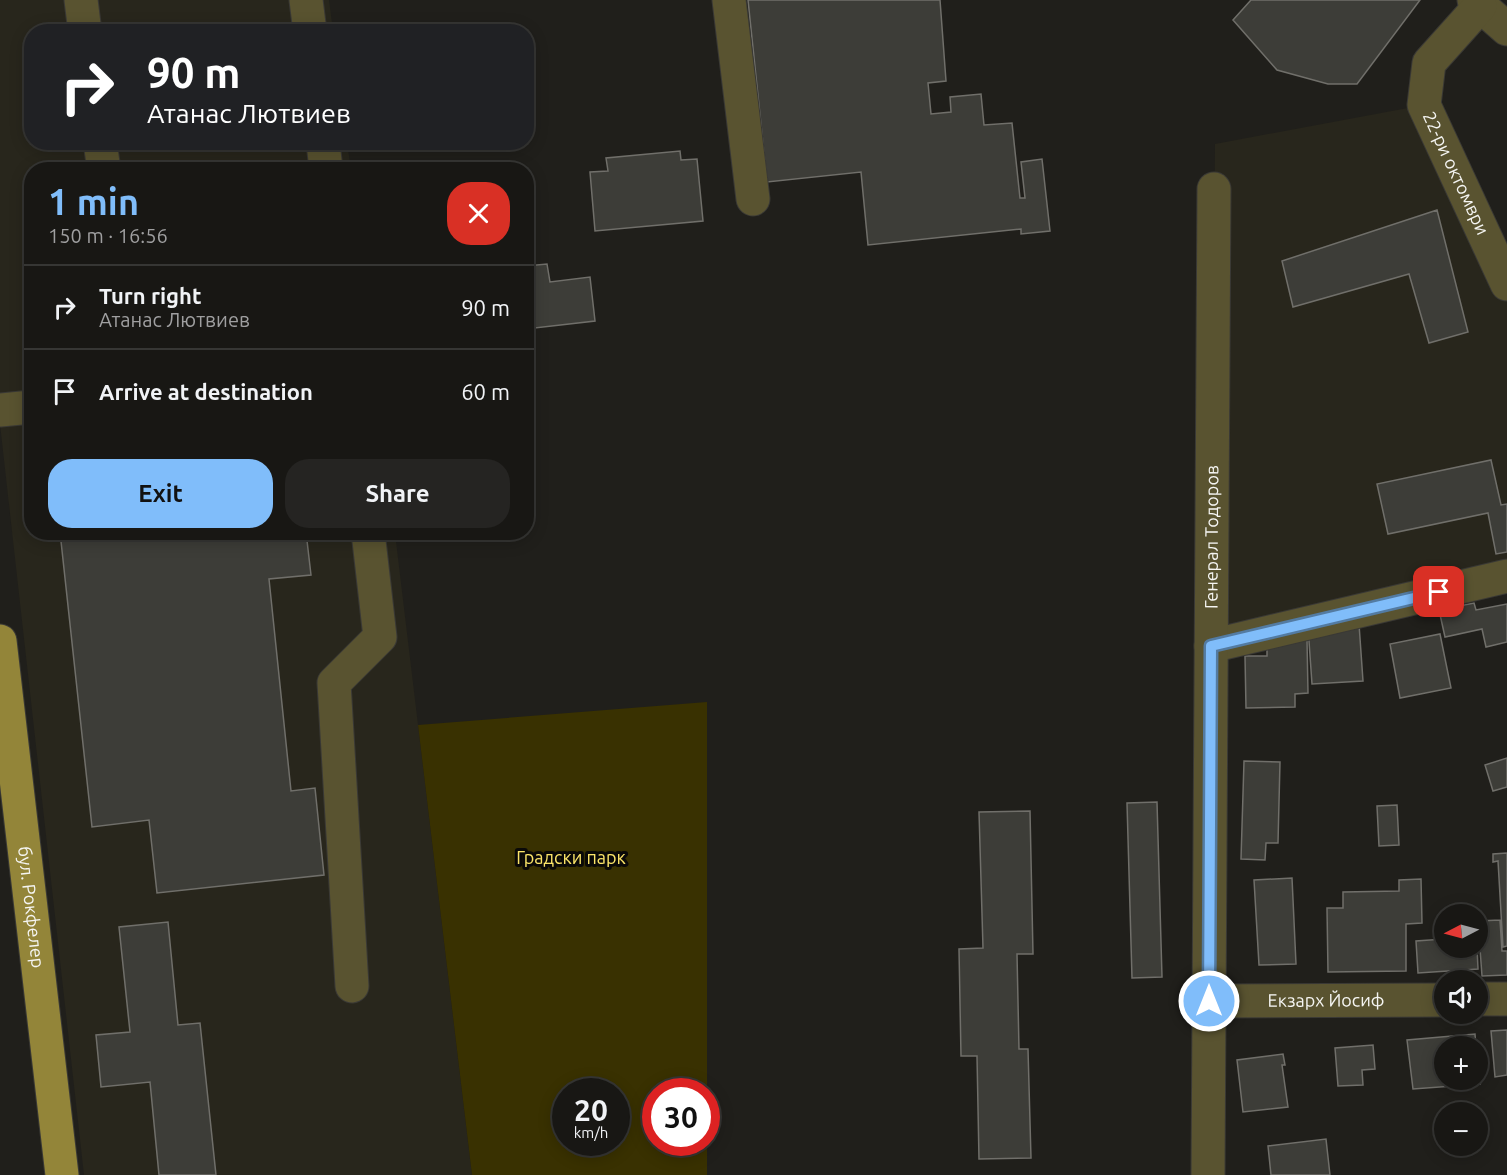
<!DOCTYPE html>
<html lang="en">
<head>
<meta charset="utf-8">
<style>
	:root { --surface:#181714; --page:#252422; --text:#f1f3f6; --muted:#9f9fa0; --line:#363634; --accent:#80bdfa }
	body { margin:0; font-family:Ubuntu,sans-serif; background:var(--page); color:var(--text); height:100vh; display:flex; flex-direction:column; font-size:22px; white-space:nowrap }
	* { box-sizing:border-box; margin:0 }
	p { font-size:20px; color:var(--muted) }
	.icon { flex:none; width:33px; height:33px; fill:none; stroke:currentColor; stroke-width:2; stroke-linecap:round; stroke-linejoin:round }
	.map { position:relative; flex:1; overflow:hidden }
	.sheet { position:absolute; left:24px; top:162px; width:510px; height:378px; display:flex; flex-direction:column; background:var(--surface); border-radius:24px; box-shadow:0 3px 15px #0003,0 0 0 2px var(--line) }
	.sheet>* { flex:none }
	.banner { position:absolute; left:24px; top:24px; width:510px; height:126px; border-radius:24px; box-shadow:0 3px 15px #0003,0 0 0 2px var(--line); background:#202124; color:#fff; overflow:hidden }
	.needle { width:39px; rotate:264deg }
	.buttons { position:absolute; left:1434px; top:904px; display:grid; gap:12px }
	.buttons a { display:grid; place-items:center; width:54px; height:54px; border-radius:50%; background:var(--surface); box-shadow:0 3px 15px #0003,0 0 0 2px var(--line); font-size:30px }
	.speed { position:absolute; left:552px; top:1078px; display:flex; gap:12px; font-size:30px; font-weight:700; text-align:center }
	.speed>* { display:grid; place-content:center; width:78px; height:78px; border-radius:50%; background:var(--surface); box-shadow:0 3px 15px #0003,0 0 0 2px var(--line); line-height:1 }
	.speed small { font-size:15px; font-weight:400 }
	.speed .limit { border:9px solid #d22; background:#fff; color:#111 }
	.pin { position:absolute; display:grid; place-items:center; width:51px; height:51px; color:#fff; margin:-26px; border-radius:12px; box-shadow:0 3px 9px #0006 }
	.me { position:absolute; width:66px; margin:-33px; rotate:0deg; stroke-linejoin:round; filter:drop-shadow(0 0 4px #0008) }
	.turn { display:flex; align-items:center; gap:21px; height:126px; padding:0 24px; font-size:27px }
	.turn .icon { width:78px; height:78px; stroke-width:2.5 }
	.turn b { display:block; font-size:42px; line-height:51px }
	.round { display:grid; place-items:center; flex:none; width:63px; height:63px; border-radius:24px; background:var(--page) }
	.headline { display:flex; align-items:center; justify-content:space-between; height:102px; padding:0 24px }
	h1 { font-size:36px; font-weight:700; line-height:45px; color:var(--accent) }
	.button { display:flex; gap:12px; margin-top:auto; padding:12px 24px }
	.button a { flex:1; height:69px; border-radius:24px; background:var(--accent); color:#111; font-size:24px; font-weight:700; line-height:69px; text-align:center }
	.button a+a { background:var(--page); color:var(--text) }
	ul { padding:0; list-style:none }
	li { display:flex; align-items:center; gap:18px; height:84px; padding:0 24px; border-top:2px solid var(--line) }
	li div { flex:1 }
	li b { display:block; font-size:22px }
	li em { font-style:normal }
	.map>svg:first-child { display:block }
	.built { fill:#28261c }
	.green { fill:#393101; fill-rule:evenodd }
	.building { fill:#3d3d38; stroke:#706f6a; stroke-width:1.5 }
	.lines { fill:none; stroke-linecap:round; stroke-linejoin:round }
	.minor-casing { stroke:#3a3935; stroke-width:35 }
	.major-casing { stroke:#3a3935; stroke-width:35 }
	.minor { stroke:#595330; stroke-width:33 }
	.major { stroke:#938539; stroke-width:33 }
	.route-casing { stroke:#537ba2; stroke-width:15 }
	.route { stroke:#80bdfa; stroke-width:10 }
	.labels { text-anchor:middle; stroke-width:6; stroke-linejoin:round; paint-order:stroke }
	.street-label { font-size:18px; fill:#f5f5f2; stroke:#0a0908 }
	.park-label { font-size:18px; fill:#fce569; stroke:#0a0908 }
</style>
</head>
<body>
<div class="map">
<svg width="1507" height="1175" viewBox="0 0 1507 1175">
	<rect width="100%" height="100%" fill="#201f1b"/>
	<path class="built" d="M 0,0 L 329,0 L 333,31 L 32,32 L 32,142 L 347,143 L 351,169 L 32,170 L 32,532 L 395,533 L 472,1175 L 84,1175 L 0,424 Z
		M 1424,105 L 1507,284 L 1507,576 L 1211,646 L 1215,144 Z"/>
	<path class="green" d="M 707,702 L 707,1175 L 472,1175 L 418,725 ZM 566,1092 L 616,1092 L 616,1143 L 566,1143 ZM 656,1092 L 706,1092 L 706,1143 L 656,1143 Z"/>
	<path class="building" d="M 748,0 L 940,0 L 946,81 L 928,83 L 931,114 L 951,112 L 950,97 L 981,94 L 984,125 L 1012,123 L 1020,198 L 1025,198 L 1021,162 L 1042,159 L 1050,231 L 1021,234 L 1021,229 L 868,245 L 861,172 L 767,182 Z
		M 1251,0 L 1420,0 L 1357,84 L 1328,84 L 1277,70 L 1233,20 Z
		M 680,151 L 681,160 L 697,159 L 703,221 L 595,231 L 590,172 L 608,171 L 606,158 Z
		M 1437,210 L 1468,332 L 1429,343 L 1409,274 L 1293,307 L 1282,261 Z
		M 547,264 L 550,282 L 590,277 L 595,321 L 526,329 L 526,266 Z
		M 1491,460 L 1501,505 L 1507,504 L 1507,552 L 1496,554 L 1488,513 L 1388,534 L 1377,484 Z
		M 60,532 L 306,532 L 311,575 L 269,579 L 291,791 L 315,788 L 324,875 L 157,893 L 149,820 L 92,827 Z
		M 1474,603 L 1476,610 L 1507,604 L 1507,642 L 1486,647 L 1482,629 L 1445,637 L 1439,610 Z
		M 1359,624 L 1363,681 L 1312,684 L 1308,627 Z
		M 1440,634 L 1451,688 L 1400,698 L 1390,644 Z
		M 1267,640 L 1307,640 L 1308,693 L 1295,694 L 1295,707 L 1246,708 L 1245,656 L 1267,656 Z
		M 1507,758 L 1507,787 L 1493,791 L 1485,765 Z
		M 1244,761 L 1280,762 L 1278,843 L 1266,843 L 1265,860 L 1241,859 Z
		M 1157,802 L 1162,977 L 1132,978 L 1127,803 Z
		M 1397,805 L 1399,845 L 1379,846 L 1377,806 Z
		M 1030,811 L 1033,954 L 1017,954 L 1019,1049 L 1028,1049 L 1031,1158 L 979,1159 L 977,1056 L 961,1056 L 959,949 L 983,948 L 979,812 Z
		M 1507,853 L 1507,946 L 1503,947 L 1498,861 L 1493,862 L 1493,854 Z
		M 1292,878 L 1296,964 L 1259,965 L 1254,880 Z
		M 1421,879 L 1422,923 L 1406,924 L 1406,971 L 1328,972 L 1327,908 L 1343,908 L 1343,892 L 1399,891 L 1399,880 Z
		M 1500,920 L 1502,951 L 1507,951 L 1507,975 L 1482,976 L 1478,921 Z
		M 168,922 L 178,1025 L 200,1023 L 216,1175 L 159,1175 L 150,1082 L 101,1087 L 96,1035 L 130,1032 L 119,927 Z
		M 1444,939 L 1444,948 L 1477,948 L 1478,969 L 1418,973 L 1416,941 Z
		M 1507,1030 L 1507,1075 L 1495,1077 L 1491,1031 Z
		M 1475,1034 L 1476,1047 L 1444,1047 L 1444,1080 L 1478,1080 L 1478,1060 L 1480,1084 L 1413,1089 L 1407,1040 Z
		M 1373,1045 L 1375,1069 L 1362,1070 L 1363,1085 L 1338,1086 L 1335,1048 Z
		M 1283,1054 L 1285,1065 L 1282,1065 L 1288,1107 L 1243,1112 L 1237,1060 Z
		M 1326,1139 L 1330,1175 L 1271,1175 L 1268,1146 Z"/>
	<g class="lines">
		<defs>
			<g id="minor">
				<path d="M 81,0 L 85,32"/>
				<path d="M 306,0 L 310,32"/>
				<path d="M 729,0 L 753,199"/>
				<path d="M 1474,0 L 1507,29"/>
				<path id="s1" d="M 1480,6 L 1429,63 L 1424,105 L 1507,284"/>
				<path d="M 100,142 L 104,170"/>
				<path d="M 323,142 L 326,170"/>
				<path d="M 0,410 L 32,407"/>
				<path d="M 1211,646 L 1507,576"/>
				<path d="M 352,986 L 334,683 L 380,637 L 368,532"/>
				<path d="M 1478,999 L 1507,999"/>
				<path id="s2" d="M 1209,1001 L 1444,1000"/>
				<path id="s3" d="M 1208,1175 L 1214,189"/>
			</g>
			<g id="major">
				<path id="s4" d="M 0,641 L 62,1175"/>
			</g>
		</defs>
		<use href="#minor" class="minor-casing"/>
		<use href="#major" class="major-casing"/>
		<use href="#minor" class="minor"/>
		<use href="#major" class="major"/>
	</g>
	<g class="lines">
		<defs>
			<path id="route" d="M 1209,1001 L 1211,646 L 1439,592"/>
		</defs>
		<use href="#route" class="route-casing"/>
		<use href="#route" class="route"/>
	</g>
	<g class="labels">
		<g class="street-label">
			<text dy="6" stroke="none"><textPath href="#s1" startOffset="194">22-ри октомври</textPath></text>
			<text dy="6" stroke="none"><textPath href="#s3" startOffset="638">Генерал Тодоров</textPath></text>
			<text dy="6" stroke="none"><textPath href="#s4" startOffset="268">бул. Рокфелер</textPath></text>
			<text dy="6" stroke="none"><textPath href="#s2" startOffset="117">Екзарх Йосиф</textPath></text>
		</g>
		<g class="park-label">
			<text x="571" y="864">Градски парк</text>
		</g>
	</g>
</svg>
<div class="buttons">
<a><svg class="needle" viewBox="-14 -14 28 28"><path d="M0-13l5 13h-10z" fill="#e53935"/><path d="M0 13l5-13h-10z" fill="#9f9fa0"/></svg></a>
<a><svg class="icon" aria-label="sound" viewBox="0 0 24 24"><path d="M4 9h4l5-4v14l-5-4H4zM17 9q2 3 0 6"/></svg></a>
<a>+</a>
<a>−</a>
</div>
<div class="speed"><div>20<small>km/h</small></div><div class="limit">30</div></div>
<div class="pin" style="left:1439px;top:592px;background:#d93025"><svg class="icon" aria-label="arrive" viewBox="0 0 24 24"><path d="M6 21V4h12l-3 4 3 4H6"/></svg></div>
<svg class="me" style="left:1209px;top:1001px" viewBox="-20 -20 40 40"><circle r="17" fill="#80bdfa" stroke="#fff" stroke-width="3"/><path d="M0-11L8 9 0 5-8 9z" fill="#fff"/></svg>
<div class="banner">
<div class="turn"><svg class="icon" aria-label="right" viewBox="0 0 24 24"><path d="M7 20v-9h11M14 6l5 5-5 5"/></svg><div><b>90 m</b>Атанас Лютвиев</div></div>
</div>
<section class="sheet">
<div class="headline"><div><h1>1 min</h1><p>150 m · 16:56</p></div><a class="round" style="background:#d93025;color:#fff"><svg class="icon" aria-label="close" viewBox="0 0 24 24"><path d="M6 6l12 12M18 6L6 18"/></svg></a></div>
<ul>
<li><svg class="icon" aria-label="right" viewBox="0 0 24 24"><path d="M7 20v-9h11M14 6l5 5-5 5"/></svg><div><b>Turn right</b><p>Атанас Лютвиев</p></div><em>90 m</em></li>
<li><svg class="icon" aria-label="arrive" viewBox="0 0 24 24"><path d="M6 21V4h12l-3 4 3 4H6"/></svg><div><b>Arrive at destination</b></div><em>60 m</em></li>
</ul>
<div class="button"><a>Exit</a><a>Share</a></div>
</section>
</div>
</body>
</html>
